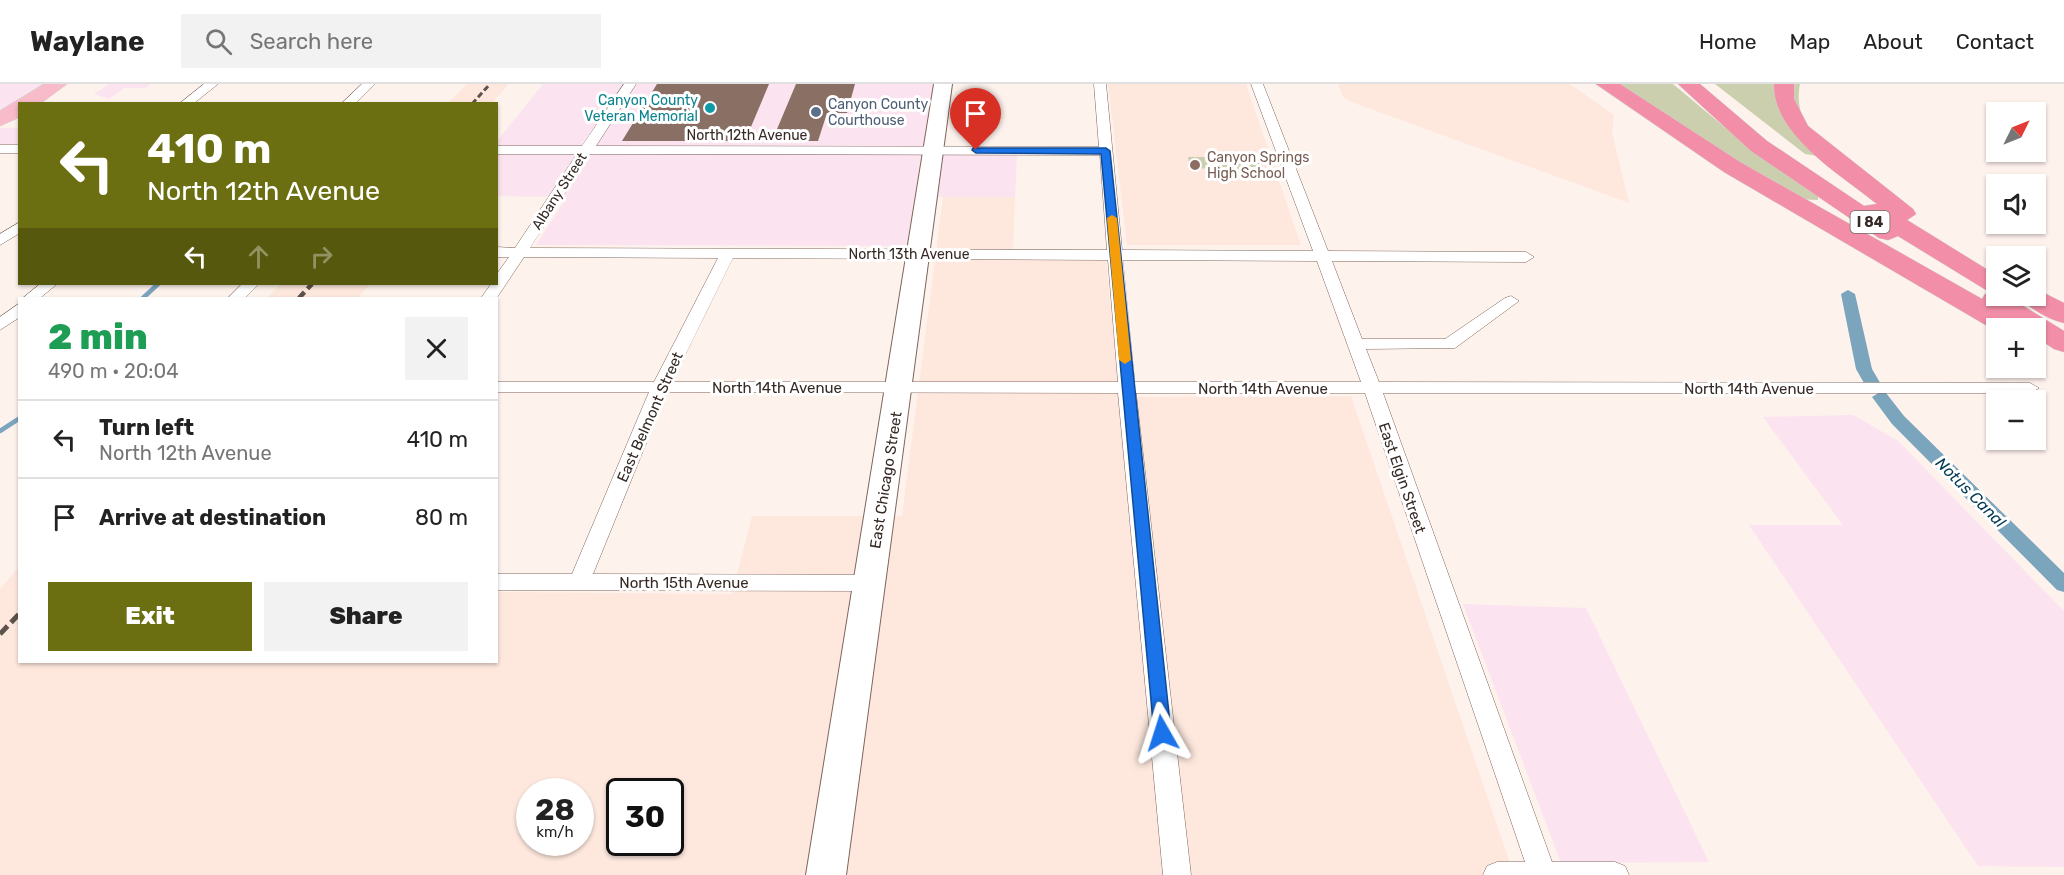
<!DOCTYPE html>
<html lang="en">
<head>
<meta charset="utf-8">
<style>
	:root { --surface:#fff; --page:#f2f2f2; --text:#222; --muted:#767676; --line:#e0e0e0; --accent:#6b6e11 }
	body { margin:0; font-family:Rubik,sans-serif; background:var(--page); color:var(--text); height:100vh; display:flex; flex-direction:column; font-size:22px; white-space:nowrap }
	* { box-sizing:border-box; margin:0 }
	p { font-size:20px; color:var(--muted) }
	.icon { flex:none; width:33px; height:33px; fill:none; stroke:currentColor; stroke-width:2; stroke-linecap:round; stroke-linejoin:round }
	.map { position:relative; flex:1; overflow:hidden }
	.side { position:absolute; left:18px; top:213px; width:480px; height:366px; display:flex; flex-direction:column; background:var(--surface); border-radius:0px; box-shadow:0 2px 4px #0004 }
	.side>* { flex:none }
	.guide { position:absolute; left:18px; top:18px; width:480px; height:183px; border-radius:0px; box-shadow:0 2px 4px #0004; background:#6b6e11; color:#fff; overflow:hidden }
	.needle { width:39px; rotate:47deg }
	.controls { position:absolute; left:1986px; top:18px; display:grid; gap:12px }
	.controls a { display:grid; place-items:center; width:60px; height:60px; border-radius:0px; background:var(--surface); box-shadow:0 2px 4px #0004; font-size:30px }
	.speed { position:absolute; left:516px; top:694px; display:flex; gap:12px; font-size:30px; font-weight:700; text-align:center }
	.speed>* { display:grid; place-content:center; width:78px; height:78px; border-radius:50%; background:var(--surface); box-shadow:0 2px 4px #0004; line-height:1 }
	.speed small { font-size:15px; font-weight:400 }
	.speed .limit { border:3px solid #111; border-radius:9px; background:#fff; color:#111 }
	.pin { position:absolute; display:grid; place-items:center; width:51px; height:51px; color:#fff; margin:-62px -26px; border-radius:50% 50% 50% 0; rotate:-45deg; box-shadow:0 0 6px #0007 }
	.pin .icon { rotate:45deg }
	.me { position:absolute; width:66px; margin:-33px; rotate:354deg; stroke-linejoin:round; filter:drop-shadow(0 0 4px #0008) }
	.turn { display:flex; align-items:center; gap:21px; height:126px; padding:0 30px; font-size:27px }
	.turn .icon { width:78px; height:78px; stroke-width:2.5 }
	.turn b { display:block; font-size:42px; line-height:51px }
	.lanes { display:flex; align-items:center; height:57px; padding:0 30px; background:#0003; justify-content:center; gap:30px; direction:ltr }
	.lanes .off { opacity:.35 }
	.round { display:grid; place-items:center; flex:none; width:63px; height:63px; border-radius:0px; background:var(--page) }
	.overview { display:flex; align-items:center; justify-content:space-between; height:102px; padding:0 30px }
	h1 { font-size:36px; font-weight:800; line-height:45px; color:#1e9e55 }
	.button { display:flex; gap:12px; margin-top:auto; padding:12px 30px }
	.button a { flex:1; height:69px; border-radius:0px; background:var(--accent); color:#fff; font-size:24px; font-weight:800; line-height:69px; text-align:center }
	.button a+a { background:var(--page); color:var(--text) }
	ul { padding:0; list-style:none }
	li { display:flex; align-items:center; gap:18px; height:78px; padding:0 30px; border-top:2px solid var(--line) }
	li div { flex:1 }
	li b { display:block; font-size:22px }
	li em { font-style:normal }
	header { display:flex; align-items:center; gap:36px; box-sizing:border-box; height:84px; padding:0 30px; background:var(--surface); border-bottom:2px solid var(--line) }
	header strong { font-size:28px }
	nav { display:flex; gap:33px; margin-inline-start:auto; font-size:21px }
	.search { width:420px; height:54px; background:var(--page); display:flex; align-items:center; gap:15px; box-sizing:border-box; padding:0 21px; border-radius:0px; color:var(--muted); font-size:22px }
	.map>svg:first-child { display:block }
	.commercial { fill:#fbe3ef }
	.built { fill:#fee8de; fill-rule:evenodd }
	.green { fill:#cccfae }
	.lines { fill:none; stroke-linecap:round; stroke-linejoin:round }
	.stream { stroke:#7ba4bd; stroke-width:4.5 }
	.canal { fill:#7ba4bd; fill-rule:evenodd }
	.building { fill:#896f64 }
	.street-casing { stroke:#7e655a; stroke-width:1 }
	.secondary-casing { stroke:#7e655a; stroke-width:2 }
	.primary-casing { stroke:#d3d0cf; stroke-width:1 }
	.highway-casing { stroke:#d3d0cf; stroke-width:1 }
	.street { fill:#fff; fill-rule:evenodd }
	.secondary { fill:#fff; fill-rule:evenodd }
	.primary { fill:#f7bbca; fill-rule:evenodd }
	.highway { fill:#f28ea7; fill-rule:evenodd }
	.rail-far2 { stroke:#5d524d; stroke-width:3; stroke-dasharray:6 3; stroke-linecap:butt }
	.rail-far1 { stroke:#5d524d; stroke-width:4.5; stroke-dasharray:8 4.5; stroke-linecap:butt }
	.rail { stroke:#5d524d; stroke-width:5; stroke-dasharray:11 5; stroke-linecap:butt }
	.route { fill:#1a73e8; stroke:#114b97; stroke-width:1.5 }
	.slow { fill:#f59e0b }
	.culture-dot { fill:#0f9aa8; stroke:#fff; stroke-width:2 }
	.service-dot { fill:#5c6f8a; stroke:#fff; stroke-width:2 }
	.education-dot { fill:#8d6e63; stroke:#fff; stroke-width:2 }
	.labels { text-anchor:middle; stroke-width:6; stroke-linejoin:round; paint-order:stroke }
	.far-culture-label { font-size:14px; fill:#0d838f; stroke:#fff; text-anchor:end }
	.far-service-label { font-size:14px; fill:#4e5e75; stroke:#fff; text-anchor:start }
	.far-street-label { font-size:14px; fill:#352a25; stroke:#fff }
	.far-education-label { font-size:14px; fill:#785e54; stroke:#fff; text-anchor:start }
	.shield { fill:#fff; stroke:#726a66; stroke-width:1.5 }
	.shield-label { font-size:14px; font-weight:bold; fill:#352a25 }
	.street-label { font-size:15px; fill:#352a25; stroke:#fff }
	.water-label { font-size:16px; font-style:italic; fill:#023b55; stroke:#fff }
</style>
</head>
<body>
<header>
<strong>Waylane</strong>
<div class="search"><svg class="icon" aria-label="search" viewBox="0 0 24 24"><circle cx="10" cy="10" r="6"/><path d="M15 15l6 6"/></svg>Search here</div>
<nav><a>Home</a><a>Map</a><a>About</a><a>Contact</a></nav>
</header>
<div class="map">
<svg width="2064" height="791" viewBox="0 0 2064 791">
	<rect width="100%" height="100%" fill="#fef2ed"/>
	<path class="commercial" d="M 0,0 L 49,0 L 0,30 Z
		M 109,0 L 151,0 L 145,4 L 124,4 L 109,15 L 94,10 Z
		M 543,0 L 934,0 L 923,70 L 1017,70 L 1015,113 L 915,113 L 907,162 L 536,161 L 567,113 L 497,112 L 497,57 Z
		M 0,44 L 19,44 L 19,60 L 0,60 Z
		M 1853,331 L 1898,357 L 2064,527 L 2064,783 L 1978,782 L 1749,441 L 1843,441 L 1763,333 Z
		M 1463,520 L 1586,524 L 1709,778 L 1561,779 Z"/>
	<path class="built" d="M 467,0 L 509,0 L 492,19 L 448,19 Z
		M 1108,0 L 1246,0 L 1301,161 L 1127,161 Z
		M 1338,0 L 1570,0 L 1614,31 L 1612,48 L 1629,119 L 1354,19 L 1344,14 Z
		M 943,113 L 1015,113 L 1013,173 L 1106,173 L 1119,313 L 1351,312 L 1514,791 L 0,791 L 0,505 L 19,483 L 20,578 L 496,578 L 497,508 L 732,510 L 752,432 L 902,432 ZM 530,708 L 580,708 L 580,759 L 530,759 ZM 620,708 L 670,708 L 670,759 L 620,759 Z
		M 280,200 L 370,200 L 358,214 L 267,214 Z"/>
	<path class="green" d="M 1614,0 L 1673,0 L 1758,71 L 1818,112 L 1818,116 L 1795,115 Z
		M 1715,0 L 1800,0 C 1794,29 1810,49 1825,73 L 1805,70 Z
		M 1188,73 L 1226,73 L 1228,85 L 1190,84 Z
		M 1234,73 L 1260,73 L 1265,93 L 1238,92 Z"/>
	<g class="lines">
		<path class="stream" d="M 143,214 L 158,200
			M 0,347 L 20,334"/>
		<path class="canal" d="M 1848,206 L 1855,210 L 1872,285 L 1882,302 L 1880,306 L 1868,306 L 1856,285 L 1841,210 Z
			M 1880,308 L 1886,309 L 1904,332 L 2064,489 L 2064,508 L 2057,506 L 1892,340 L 1872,313 Z"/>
	</g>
	<path class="building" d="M 657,0 L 769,0 L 745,57 L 622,57 Z
		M 796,0 L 855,0 L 847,29 L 827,29 L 818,57 L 772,57 Z"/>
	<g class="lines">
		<defs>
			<path id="street" d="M 204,0 L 218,0 L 193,20 L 179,20 Z
				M 362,0 L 375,0 L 355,20 L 341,20 Z
				M 624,0 L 636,0 L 596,62 L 1099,63 L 1094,0 L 1106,0 L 1122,166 L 1313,167 L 1251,0 L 1263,0 L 1328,167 L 1526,168 L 1534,173 L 1526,178 L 1332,177 L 1362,255 L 1445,255 L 1505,214 L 1511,212 L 1519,217 L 1455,264 L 1366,265 L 1379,298 L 2030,299 L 2039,304 L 2030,309 L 1383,309 L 1552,778 L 1615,778 L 1625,782 L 1629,791 L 1483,791 L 1487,782 L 1497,778 L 1525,778 L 1365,309 L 1136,309 L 1191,791 L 1163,791 L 1118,309 L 667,308 L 593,490 L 871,491 L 879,493 L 882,499 L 879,505 L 871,507 L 496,506 L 496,490 L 572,490 L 649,308 L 496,308 L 496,298 L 654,298 L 718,174 L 524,173 L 496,215 L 481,214 L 491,200 L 496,200 L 496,191 L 509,173 L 496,173 L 496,163 L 515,164 L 577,70 L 496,70 L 496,62 L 582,62 ZM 590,70 L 1100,71 L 1107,166 L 530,164 ZM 733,174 L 1108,176 L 1118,298 L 672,298 ZM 1123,176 L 1317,177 L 1361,298 L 1135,298 Z
				M 0,61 L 20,61 L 20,69 L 0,69 Z
				M 20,138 L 20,149 L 0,161 L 0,150 Z
				M 40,200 L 57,200 L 40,214 L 23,214 Z
				M 242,200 L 259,200 L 245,214 L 228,214 Z
				M 20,219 L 20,233 L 0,246 L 0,233 Z"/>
			<path id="secondary" d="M 934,0 L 952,0 L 846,791 L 806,791 Z"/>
			<path id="primary" d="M 44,0 L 67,0 L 40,20 L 20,20 L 20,33 L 0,42 L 0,27 Z"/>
			<path id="highway" d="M 1596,0 L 1620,0 L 1740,78 L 1982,215 L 1985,210 L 1991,209 L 1898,152 L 1888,156 L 1879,154 L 1751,67 L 1678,0 L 1700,0 L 1767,57 L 1864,122 L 1877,120 C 1840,90 1773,51 1774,0 L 1794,0 L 1794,15 L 1808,42 L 1913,125 L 1916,130 L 1907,136 L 1996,191 L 1996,212 L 2007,212 L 2064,247 L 2064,268 L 2054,265 L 2036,253 L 2036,244 L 1996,244 L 1996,247 L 1724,88 Z
				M 2036,205 L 2064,219 L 2064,239 C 2050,236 2027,224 2020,212 L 2036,212 Z"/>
		</defs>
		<use href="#street" class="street-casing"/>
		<use href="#secondary" class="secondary-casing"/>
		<use href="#primary" class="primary-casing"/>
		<use href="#highway" class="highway-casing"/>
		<use href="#street" class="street"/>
		<use href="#secondary" class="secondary"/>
		<use href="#primary" class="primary"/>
		<use href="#highway" class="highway"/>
		<path class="rail-far2" d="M 472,20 L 490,0"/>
		<path class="rail-far1" d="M 299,214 L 312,200"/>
		<path class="rail" d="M 0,550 L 20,529"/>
	</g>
	<path class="route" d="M 973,64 L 1106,64 L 1110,67 L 1171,649 L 1168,654 L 1156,654 L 1154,649 L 1101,70 L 976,69 L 972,66 Z"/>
	<path class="slow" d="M 1112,131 L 1117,134 L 1131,276 L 1125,280 L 1119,276 L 1107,134 Z"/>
	<circle class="culture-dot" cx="710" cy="24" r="6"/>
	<circle class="service-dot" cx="816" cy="28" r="6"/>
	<circle class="education-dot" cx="1195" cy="81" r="6"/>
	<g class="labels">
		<g class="far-culture-label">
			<text x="698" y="21">Canyon County<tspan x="698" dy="16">Veteran Memorial</tspan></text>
		</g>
		<g class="far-service-label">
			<text x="828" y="25">Canyon County<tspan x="828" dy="16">Courthouse</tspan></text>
		</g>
		<g class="far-street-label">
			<text x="747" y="56">North 12th Avenue</text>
			<text transform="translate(559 107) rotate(-57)" y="5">Albany Street</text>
			<text x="909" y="175">North 13th Avenue</text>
		</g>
		<g class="far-education-label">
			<text x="1207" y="78">Canyon Springs<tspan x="1207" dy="16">High School</tspan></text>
		</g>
		<rect class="shield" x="1850.5" y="127" width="39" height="22" rx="4.5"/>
		<g class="shield-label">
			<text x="1870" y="143">I 84</text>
		</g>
		<g class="street-label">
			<text x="777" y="309">North 14th Avenue</text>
			<text x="1263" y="310">North 14th Avenue</text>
			<text x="1749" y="310">North 14th Avenue</text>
			<text transform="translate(650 333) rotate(-66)" y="5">East Belmont Street</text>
			<text transform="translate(1402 394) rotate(71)" y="5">East Elgin Street</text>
			<text transform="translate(886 396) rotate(-81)" y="5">East Chicago Street</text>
			<text x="684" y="504">North 15th Avenue</text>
		</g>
		<g class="water-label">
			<text transform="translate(1971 408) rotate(45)" y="6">Notus Canal</text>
		</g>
	</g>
</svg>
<div class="controls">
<a><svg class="needle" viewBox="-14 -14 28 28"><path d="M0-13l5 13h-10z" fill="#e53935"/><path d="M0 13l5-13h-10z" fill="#767676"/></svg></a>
<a><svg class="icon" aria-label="sound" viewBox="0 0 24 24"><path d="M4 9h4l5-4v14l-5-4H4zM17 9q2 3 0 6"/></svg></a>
<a><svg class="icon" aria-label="layers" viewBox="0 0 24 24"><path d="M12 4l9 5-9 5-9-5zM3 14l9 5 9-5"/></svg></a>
<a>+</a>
<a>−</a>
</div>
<div class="speed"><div>28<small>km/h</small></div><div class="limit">30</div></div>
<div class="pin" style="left:976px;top:66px;background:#d93025"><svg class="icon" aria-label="arrive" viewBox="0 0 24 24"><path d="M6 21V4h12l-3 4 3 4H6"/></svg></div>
<svg class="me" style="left:1162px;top:649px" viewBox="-20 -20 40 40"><path d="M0-17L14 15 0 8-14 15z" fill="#1a73e8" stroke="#fff" stroke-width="4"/></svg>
<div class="guide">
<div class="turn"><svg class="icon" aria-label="left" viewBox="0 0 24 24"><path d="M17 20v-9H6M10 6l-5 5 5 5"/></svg><div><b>410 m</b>North 12th Avenue</div></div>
<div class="lanes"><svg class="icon" aria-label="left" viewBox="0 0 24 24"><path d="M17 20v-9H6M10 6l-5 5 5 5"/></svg><svg class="icon off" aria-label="ahead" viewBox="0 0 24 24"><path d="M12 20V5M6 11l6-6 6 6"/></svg><svg class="icon off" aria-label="right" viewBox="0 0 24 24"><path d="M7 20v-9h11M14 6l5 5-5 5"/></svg></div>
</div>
<section class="side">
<div class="overview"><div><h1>2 min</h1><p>490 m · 20:04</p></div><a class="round"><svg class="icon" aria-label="close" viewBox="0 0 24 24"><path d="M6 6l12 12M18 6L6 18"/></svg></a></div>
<ul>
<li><svg class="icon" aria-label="left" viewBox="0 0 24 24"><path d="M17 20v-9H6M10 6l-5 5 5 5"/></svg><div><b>Turn left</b><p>North 12th Avenue</p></div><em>410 m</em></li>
<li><svg class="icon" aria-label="arrive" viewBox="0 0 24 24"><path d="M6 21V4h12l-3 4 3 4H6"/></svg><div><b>Arrive at destination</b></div><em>80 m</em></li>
</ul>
<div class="button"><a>Exit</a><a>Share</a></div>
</section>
</div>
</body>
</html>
